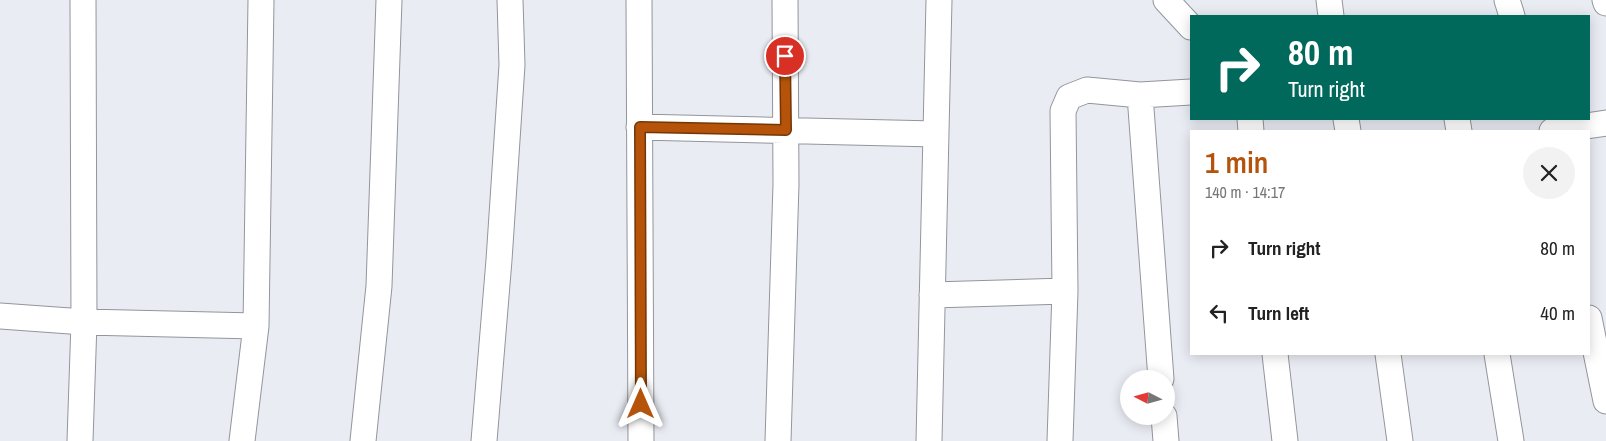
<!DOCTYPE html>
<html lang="en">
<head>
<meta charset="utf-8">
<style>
	:root { --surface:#fff; --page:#f2f2f2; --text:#222; --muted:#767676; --accent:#b45309 }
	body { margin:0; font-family:"Archivo Narrow",sans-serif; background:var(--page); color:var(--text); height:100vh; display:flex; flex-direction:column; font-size:19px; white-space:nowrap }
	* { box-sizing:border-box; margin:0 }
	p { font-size:16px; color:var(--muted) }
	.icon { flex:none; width:28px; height:28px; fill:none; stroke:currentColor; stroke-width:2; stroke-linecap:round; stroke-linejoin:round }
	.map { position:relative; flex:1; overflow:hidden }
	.sheet { position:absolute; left:1190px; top:130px; width:400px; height:225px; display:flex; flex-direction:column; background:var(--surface); border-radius:0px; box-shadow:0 2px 12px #0003 }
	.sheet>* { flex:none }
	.banner { position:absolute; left:1190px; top:15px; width:400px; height:105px; border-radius:0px; box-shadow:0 2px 12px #0003; background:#00695c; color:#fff; overflow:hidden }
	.needle { width:32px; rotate:276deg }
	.fabs { position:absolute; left:1120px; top:370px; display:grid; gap:10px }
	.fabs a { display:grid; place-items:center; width:55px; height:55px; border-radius:50%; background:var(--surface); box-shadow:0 2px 12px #0003; font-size:25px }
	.pin { position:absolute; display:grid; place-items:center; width:42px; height:42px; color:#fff; margin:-21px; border:2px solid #fff; border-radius:50%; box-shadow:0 1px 5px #0007 }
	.me { position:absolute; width:55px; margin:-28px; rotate:0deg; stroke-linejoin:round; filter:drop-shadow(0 0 4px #0008) }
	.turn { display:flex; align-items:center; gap:18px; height:105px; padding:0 15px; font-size:22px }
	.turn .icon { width:65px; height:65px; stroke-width:2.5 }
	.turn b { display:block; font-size:35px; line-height:42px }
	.round { display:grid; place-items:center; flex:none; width:52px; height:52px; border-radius:26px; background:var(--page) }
	.summary { display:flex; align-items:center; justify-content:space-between; height:85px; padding:0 15px }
	h1 { font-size:30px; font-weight:600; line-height:38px; color:var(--accent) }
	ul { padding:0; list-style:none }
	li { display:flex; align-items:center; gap:15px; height:65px; padding:0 15px }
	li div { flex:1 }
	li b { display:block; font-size:19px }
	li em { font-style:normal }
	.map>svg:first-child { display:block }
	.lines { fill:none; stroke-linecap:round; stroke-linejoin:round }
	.minor-casing { stroke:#93959d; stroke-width:27 }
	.minor { stroke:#fff; stroke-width:25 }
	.route-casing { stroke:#753606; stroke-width:12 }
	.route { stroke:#b45309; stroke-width:9 }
</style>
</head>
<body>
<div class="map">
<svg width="1606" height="441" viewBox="0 0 1606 441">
	<rect width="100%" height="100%" fill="#eaecf4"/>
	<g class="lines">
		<defs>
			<path id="minor" d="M 639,0 L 641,441
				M 1166,0 L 1191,27
				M 1329,0 L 1331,16
				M 1507,0 L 1512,16
				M 1605,0 L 1606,3
				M 1140,95 L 1161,379
				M 1250,119 L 1251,131
				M 1346,119 L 1348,131
				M 1457,119 L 1459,131
				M 639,127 L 936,134
				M 1552,131 L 1606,123
				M 932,295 L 1065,291
				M 0,316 L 84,322 L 256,326
				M 1589,318 L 1606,401
				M 1275,354 L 1285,441
				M 1388,354 L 1400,441
				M 1497,354 L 1511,441
				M 1164,416 L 1166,441
				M 80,441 L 84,322 L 83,0
				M 242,441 L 256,326 L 261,0
				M 363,441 L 379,286 L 389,0
				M 484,441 L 499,260 L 512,65 L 510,0
				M 778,441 L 786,184 L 785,0
				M 929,441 L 939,0
				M 1060,441 L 1065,291 L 1063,111 L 1069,97 L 1087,90 L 1140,95 L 1191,92"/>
		</defs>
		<use href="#minor" class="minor-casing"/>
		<use href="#minor" class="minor"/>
	</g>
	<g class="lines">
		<defs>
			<path id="route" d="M 641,404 L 640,127 L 786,130 L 785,56"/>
		</defs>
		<use href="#route" class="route-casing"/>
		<use href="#route" class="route"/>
	</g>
</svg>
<div class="fabs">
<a><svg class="needle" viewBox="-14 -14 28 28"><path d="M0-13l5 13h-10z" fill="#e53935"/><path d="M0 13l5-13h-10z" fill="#767676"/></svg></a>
</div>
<div class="pin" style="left:785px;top:56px;background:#d93025"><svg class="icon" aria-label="arrive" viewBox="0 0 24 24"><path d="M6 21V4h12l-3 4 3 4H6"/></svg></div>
<svg class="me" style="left:641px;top:404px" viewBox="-20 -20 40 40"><path d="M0-17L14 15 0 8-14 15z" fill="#b45309" stroke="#fff" stroke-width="4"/></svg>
<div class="banner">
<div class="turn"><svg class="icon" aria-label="right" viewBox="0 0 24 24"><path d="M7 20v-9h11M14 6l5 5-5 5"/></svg><div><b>80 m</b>Turn right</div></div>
</div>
<section class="sheet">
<div class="summary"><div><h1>1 min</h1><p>140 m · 14:17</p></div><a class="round"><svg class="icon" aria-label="close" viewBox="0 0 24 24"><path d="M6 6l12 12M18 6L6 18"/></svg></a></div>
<ul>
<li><svg class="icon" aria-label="right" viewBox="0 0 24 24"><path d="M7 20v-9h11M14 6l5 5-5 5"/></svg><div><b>Turn right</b></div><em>80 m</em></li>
<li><svg class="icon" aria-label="left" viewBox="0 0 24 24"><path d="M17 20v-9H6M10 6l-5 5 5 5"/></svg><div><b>Turn left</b></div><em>40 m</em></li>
</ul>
</section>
</div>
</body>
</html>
